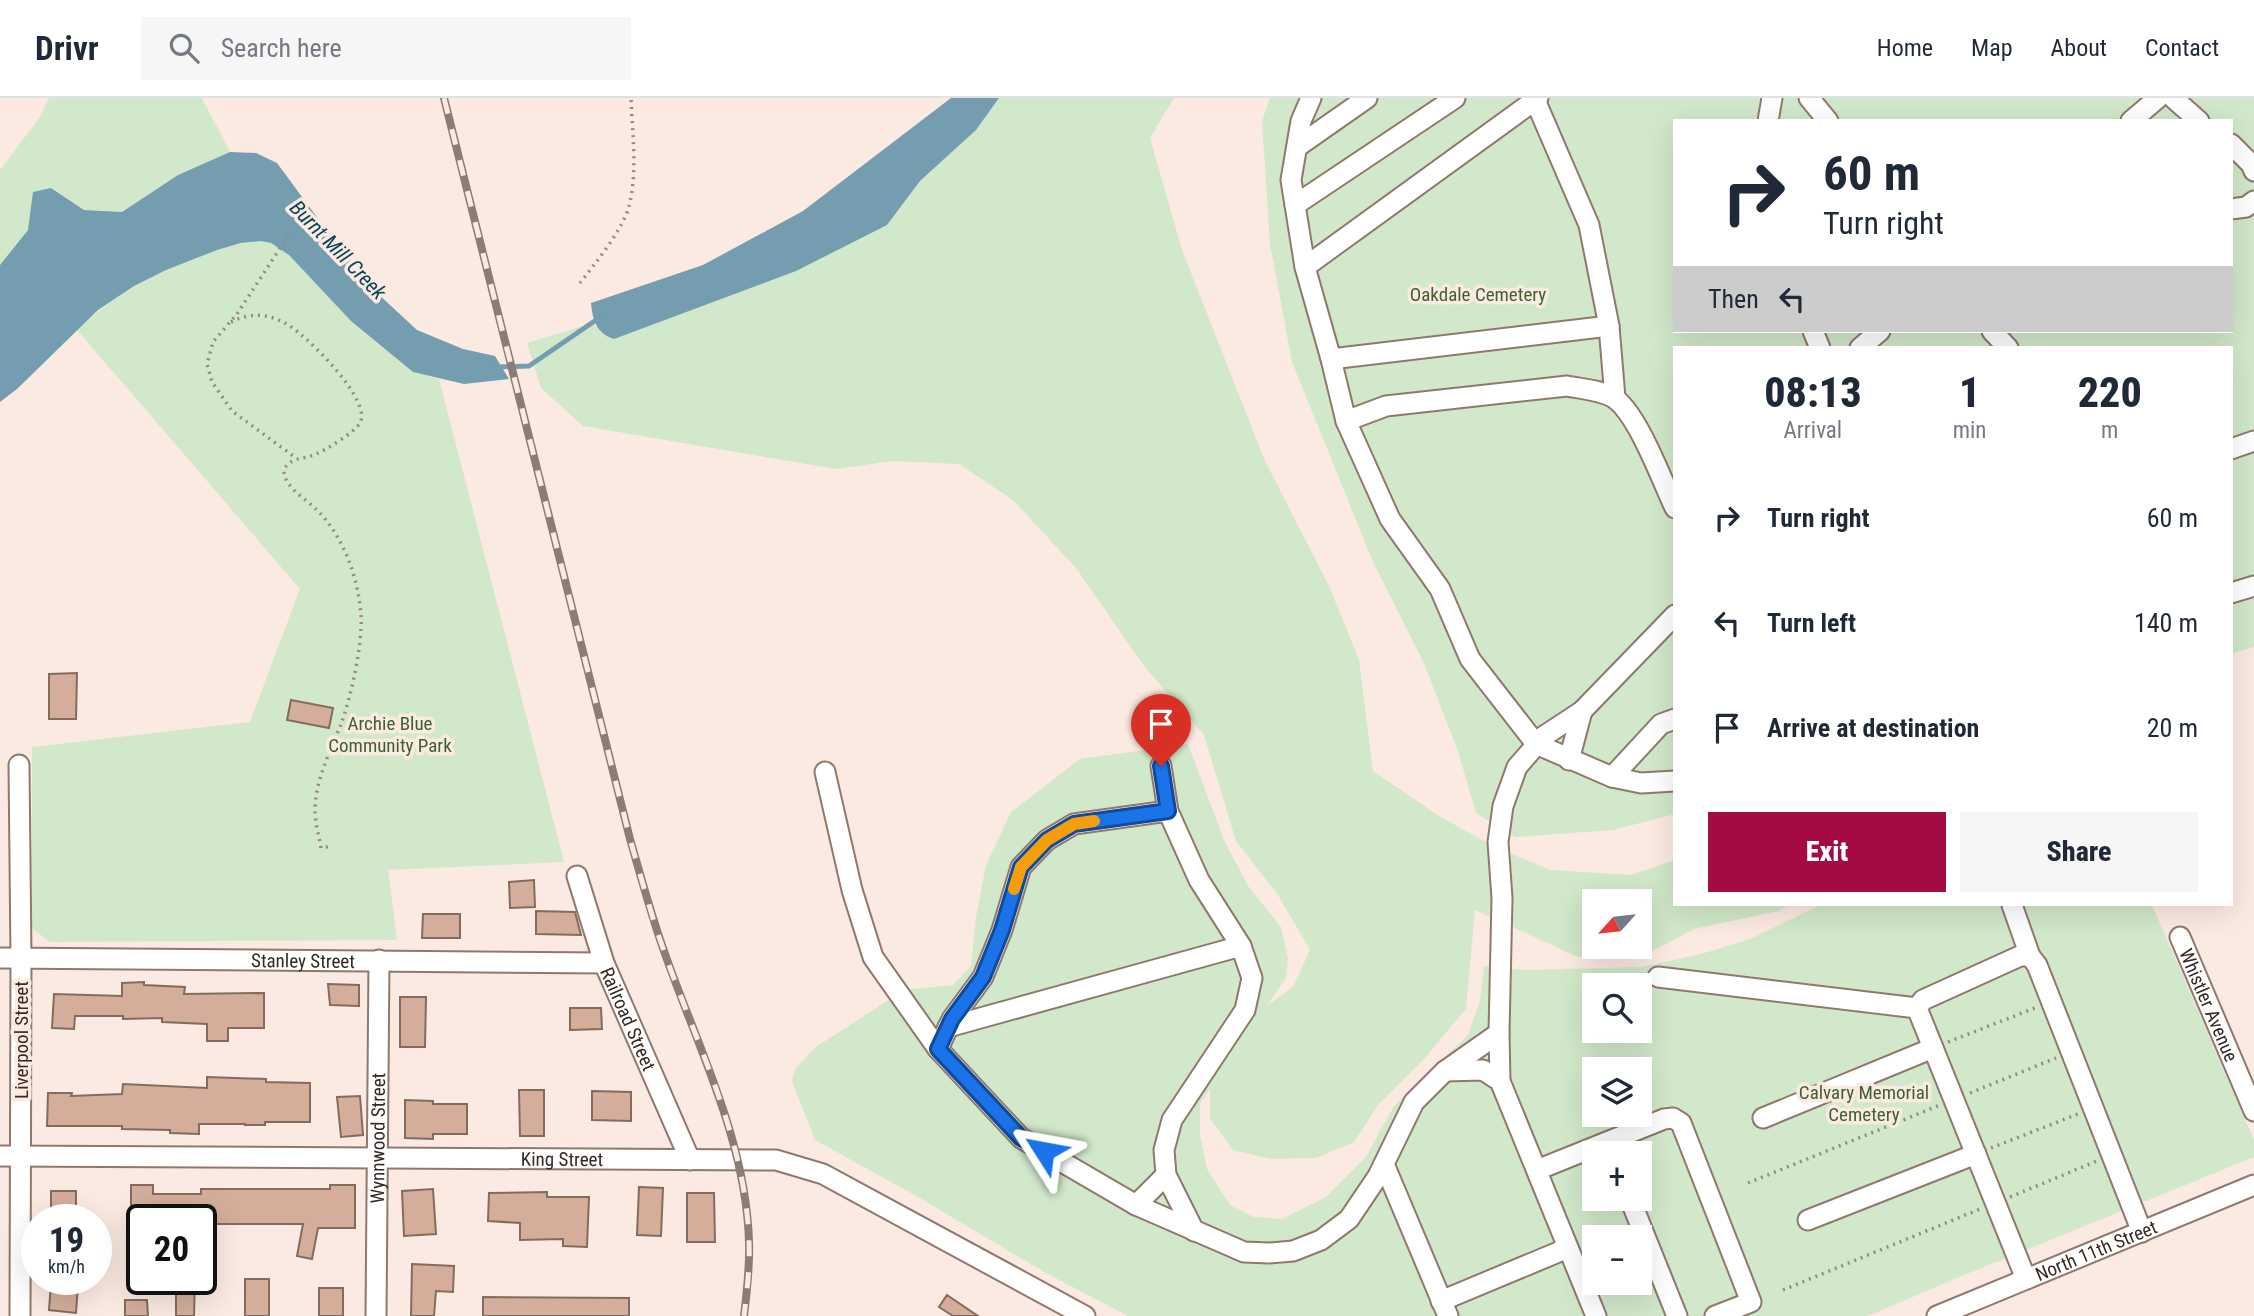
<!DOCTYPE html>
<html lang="en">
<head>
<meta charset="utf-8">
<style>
	:root { --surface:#fff; --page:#f6f6f7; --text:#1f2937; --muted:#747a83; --line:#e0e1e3; --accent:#a40b45 }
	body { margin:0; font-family:"Roboto Condensed",sans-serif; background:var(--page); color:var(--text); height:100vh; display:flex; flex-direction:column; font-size:26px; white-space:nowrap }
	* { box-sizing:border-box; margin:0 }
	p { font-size:23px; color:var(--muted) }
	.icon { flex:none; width:38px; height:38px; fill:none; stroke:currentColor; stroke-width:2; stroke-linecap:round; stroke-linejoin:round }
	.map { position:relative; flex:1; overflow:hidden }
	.drawer { position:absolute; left:1673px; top:248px; width:560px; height:560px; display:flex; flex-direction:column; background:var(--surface); border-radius:0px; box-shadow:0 7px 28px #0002 }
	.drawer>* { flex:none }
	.hud { position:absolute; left:1673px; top:21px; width:560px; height:214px; border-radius:0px; box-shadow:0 7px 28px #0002; background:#fff; color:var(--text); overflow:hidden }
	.needle { width:46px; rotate:243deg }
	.controls { position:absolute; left:1582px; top:791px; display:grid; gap:14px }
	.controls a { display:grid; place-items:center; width:70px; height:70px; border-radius:0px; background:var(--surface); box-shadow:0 7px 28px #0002; font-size:35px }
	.speed { position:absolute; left:21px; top:1106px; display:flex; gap:14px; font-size:35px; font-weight:700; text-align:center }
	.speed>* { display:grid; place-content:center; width:91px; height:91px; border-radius:50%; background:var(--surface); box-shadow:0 7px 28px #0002; line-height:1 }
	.speed small { font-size:18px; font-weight:400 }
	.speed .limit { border:4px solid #111; border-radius:10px; background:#fff; color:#111 }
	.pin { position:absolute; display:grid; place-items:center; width:60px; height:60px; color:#fff; margin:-72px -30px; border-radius:50% 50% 50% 0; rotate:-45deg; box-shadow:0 0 7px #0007 }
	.pin .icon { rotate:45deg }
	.me { position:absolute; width:77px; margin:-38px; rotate:304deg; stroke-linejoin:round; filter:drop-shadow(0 0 5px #0008) }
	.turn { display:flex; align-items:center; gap:24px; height:147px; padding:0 35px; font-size:32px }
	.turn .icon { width:91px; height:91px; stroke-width:2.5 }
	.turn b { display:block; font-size:49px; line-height:60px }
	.then { display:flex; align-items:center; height:66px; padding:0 35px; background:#0003; gap:14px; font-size:26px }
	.eta { display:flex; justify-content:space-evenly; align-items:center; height:119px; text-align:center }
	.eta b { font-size:42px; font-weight:800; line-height:49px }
	.button { display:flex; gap:14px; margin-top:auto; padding:14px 35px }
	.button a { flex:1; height:80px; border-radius:0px; background:var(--accent); color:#fff; font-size:28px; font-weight:800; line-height:80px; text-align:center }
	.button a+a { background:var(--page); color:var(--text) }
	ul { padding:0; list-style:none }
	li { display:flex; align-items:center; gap:21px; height:105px; padding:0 35px }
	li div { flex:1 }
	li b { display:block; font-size:26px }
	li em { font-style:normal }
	header { display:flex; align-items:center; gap:42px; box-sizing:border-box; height:98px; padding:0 35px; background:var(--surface); border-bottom:2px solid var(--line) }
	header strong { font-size:33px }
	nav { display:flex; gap:38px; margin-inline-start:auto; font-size:24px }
	.search { width:490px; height:63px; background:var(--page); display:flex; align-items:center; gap:18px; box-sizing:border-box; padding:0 24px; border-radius:0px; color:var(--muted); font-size:26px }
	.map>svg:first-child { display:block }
	.green { fill:#d1e8ca; fill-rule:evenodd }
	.water { fill:#749db0 }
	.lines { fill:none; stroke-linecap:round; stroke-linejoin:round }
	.stream { stroke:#749db0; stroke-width:5 }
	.building { fill:#d4ae9a; stroke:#846b5f; stroke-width:2 }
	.minor-casing { stroke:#91786c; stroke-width:23 }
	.path { stroke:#968982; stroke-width:3.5; stroke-dasharray:2 5; stroke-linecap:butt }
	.minor { stroke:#fff; stroke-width:19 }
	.rail-casing { stroke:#8a7c76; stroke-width:8 }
	.rail { stroke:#fbeae1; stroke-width:5; stroke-dasharray:16; stroke-linecap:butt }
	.route-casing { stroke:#114b97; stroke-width:18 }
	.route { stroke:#1a73e8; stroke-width:12 }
	.slow { stroke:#f59e0b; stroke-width:12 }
	.labels { text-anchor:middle; stroke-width:7; stroke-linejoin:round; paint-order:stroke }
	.park-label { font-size:19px; fill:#3e6133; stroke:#fbeae1 }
	.street-label { font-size:19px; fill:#342924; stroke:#fbeae1 }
	.water-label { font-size:21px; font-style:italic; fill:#0a4459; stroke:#fbeae1 }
</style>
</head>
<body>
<header>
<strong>Drivr</strong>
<div class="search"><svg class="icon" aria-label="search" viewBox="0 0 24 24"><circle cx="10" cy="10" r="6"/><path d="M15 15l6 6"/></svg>Search here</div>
<nav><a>Home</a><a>Map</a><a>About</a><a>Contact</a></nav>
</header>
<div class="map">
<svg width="2254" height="1218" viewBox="0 0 2254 1218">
	<rect width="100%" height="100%" fill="#fbeae1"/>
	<path class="green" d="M 49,0 L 202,0 L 230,54 L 178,77 L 122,114 L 84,112 L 51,90 L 28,132 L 0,167 L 0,72 L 40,19 Z
		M 999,0 L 1174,0 L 1150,40 L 1182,152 L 1265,363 L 1329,488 L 1359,562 L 1373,673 L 1439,718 L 1493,748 L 1550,772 L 1631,777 L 1675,762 L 1675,807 L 1789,807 L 1778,813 L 1694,831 L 1652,853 L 1578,859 L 1475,812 L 1466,911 L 1423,962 L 1378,1007 L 1354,1044 L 1316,1060 L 1270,1061 L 1233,1052 L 1210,1021 L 1210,991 L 1200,1005 L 1200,1037 L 1207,1071 L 1230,1107 L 1254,1119 L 1282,1121 L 1326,1099 L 1365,1060 L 1394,1008 L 1468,937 L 1480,903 L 1484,868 L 1525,872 L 1642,869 L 1701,856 L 1750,841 L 1820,807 L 2152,807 L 2254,1042 L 2254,1059 L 1957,1180 L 1868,1218 L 1128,1218 L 1044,1174 L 920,1100 L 815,1042 L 792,983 L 795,971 L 816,949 L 904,892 L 953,887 L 971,868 L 976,819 L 986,767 L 1011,714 L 1080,661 L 1188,646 L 1224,742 L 1248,788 L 1281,829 L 1288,861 L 1286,880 L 1267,908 L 1293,889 L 1310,852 L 1278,797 L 1236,743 L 1204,637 L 1144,568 L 1076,470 L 1013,402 L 959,366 L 893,363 L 836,371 L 583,328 L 541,290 L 527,245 L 593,225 L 604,237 L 887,127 L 920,83 L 976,32 ZM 1594,803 L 1640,803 L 1640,849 L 1594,849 ZM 1594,887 L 1640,887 L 1640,933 L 1594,933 ZM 1594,971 L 1640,971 L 1640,1017 L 1594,1017 ZM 1594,1055 L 1640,1055 L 1640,1101 L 1594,1101 ZM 1594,1139 L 1640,1139 L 1640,1185 L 1594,1185 Z
		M 1270,0 L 2254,0 L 2254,549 L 2231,556 L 2231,250 L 1675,250 L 1675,716 L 1613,732 L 1515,739 L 1476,715 L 1458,653 L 1423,563 L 1373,464 L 1292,264 L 1270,146 L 1262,23 ZM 1675,23 L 2231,23 L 2231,233 L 1675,233 Z
		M 261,143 L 271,145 L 289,157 L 351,222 L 413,274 L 439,281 L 564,764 L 388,772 L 397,842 L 50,844 L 32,830 L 32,649 L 250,624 L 300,491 L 77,232 C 124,187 195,149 261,143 Z"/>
	<path class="water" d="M 951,0 L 999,0 L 976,32 L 920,83 L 887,127 L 796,173 L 614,241 C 596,235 593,223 591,205 L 703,167 L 803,113 Z
		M 230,54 L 256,55 L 277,65 L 333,141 L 376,194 L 417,232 L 463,251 L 495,258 L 509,281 L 464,286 L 413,274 L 351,223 L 289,157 L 271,145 L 261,143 L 241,145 L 217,152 L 166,172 L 134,188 L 98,212 L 17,291 L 0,304 L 0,167 L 28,132 L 33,94 L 51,90 L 84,112 L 122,114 L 178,77 Z"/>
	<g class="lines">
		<path class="stream" d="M 498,269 L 529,268 L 599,220"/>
	</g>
	<path class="building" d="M 77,575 L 76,621 L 49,621 L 49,576 Z
		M 291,602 L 333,610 L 329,630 L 287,622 Z
		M 534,782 L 535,809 L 510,810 L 509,784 Z
		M 536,813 L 575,814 L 581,837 L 536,836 Z
		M 423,816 L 460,816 L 460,840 L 422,840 Z
		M 144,884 L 144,887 L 185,889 L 184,896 L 264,895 L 264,930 L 228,930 L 228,943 L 207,943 L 207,926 L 162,924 L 162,920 L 123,921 L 123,918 L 75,918 L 74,931 L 52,930 L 54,896 L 122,898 L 122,885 Z
		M 328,886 L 359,887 L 359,908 L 330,907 Z
		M 400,899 L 426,899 L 425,949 L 400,949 Z
		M 570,910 L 601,910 L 602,931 L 570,932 Z
		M 207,979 L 266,981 L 266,984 L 310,985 L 310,1024 L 265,1024 L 265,1027 L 245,1027 L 245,1026 L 199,1026 L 199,1036 L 170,1035 L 170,1032 L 122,1031 L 122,1028 L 47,1028 L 48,995 L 72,995 L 71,998 L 122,996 L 123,986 L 207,990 Z
		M 519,992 L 544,992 L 544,1038 L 520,1038 Z
		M 592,993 L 631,994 L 631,1023 L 592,1022 Z
		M 360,998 L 363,1037 L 341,1039 L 337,999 Z
		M 405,1002 L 433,1003 L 433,1006 L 467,1006 L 467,1036 L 433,1036 L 433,1041 L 405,1040 Z
		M 131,1087 L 153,1087 L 153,1096 L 201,1096 L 201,1091 L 330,1091 L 330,1087 L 355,1087 L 355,1130 L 318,1130 L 312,1161 L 297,1158 L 303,1126 L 201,1126 L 201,1122 L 131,1122 Z
		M 639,1089 L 663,1090 L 661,1138 L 637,1137 Z
		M 433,1091 L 436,1136 L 404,1138 L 402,1093 Z
		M 51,1093 L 76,1093 L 76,1122 L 51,1122 Z
		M 547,1094 L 547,1099 L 589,1099 L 587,1149 L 563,1148 L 563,1141 L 520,1142 L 520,1125 L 488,1123 L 489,1095 Z
		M 687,1095 L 714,1095 L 715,1144 L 687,1144 Z
		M 412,1166 L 454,1168 L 453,1194 L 436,1193 L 434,1218 L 411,1218 Z
		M 176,1181 L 195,1181 L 194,1218 L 176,1218 Z
		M 245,1181 L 269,1181 L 269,1218 L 245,1218 Z
		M 51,1185 L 78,1187 L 76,1215 L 49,1212 Z
		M 319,1190 L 343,1190 L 343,1218 L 319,1218 Z
		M 947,1197 L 978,1218 L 953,1218 L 939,1209 Z
		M 483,1199 L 629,1200 L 629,1218 L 483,1218 Z
		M 125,1202 L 147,1202 L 148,1218 L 125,1218 Z"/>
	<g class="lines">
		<defs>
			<g id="minor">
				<path d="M 1311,0 L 1301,23 L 1291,82 L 1305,169 L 1331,261 L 1346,323 L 1390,421 L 1440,491 L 1470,561 L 1536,646 L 1612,679 L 1641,685 L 1675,683"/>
				<path d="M 1809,0 L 1828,23"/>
				<path d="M 2173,0 L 2199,23"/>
				<path d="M 1535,2 L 1589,127 L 1609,228 L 1615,300"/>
				<path d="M 1768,23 L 1772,0"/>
				<path d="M 2131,23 L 2158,0"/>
				<path d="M 2231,46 L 2251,66 L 2254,73"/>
				<path d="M 1297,49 L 1367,0"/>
				<path d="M 1295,107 L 1455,0"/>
				<path d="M 2231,111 L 2246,109 L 2254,103"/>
				<path d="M 1305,169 L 1538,0"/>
				<path d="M 1813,233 L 1820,250"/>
				<path d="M 1992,233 L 2008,250"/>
				<path d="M 1860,250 L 1880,233"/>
				<path d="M 1331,261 L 1609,228"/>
				<path d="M 1346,323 L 1386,308 L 1567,288 C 1582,291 1601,292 1614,300 C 1638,316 1662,383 1675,410"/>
				<path d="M 2231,351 L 2254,343"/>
				<path d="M 2231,495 L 2254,488"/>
				<path d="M 1569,662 L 1582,613"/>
				<path d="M 19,667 L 21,860 L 20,1218"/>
				<path d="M 1161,668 L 1168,713 L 1199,782 L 1241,848 L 1252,880 L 1245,912 L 1172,1022 L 1164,1052 L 1166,1077 L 1194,1133"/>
				<path d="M 825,674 L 852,792 L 873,859 L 938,951 L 1021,1040 L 1136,1107 L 1244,1154 L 1269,1155 L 1293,1153 L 1321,1142 L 1349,1121 L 1378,1078 L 1414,1004 L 1445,973 L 1499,935"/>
				<path d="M 1612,679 L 1661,626 L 1675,621"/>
				<path id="s1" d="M 577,778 L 604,865 L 690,1062"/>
				<path d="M 2012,807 L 2030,858"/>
				<path id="s2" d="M 2180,839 L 2254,1013"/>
				<path id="s3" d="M 0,860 L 604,865"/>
				<path d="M 1658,879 L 1917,910"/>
				<path d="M 948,929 L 1241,848"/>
				<path d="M 938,951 L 952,921 L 983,879 L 1002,832 L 1021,769 L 1047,742 L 1074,726 L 1168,713"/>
				<path d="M 1445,973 L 1483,972 L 1500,983 L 1596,1218"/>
				<path d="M 1500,983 L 1499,935 L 1502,800 L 1498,744 L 1503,708 L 1517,669 L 1544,638 L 1582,613 L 1675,517"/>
				<path d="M 1763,1020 L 1933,950"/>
				<path id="s4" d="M 0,1058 L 776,1062 L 823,1076 L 1085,1218"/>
				<path d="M 1384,1066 L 1448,1218"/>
				<path d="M 1537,1072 L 1664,1021 L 1673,1020 L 1681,1025 L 1751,1204 L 1715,1218"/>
				<path d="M 1630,1101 L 1677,1218"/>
				<path d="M 1136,1107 L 1166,1077"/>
				<path d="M 1808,1122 L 1976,1056"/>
				<path d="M 2026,1181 L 1917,910 L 1923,902 L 2020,858 L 2030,858 L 2037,867 L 2142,1134"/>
				<path d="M 1441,1203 L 1568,1150"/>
				<path id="s5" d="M 376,1218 L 379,862"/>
				<path id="s6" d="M 1937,1218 L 2254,1087"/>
			</g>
		</defs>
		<use href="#minor" class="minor-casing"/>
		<path class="path" d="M 288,138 L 237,216 L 213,244 L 207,266 L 212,284 L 232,313 L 296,360
			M 580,185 C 594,167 624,130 629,108 C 638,74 632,34 631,0
			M 231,224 C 249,215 265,215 283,224 C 303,233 373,302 360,325 C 355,334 326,352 316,356 C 303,362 293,358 284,371 C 283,389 305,400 316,411 C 344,439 358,479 361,517 C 363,544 351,600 341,626 C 330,654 315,683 315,713 C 315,725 319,738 321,750 L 332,748
			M 1948,944 L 2035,910
			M 1970,995 L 2056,960
			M 1991,1050 L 2078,1016
			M 1748,1085 L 1940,1007
			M 2010,1099 L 2097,1063
			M 1783,1192 L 1980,1111"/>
		<use href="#minor" class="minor"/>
		<defs>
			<path id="rail" d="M 444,0 L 630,741 C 641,779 651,817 664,853 C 697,948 746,1041 749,1144 C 750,1169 747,1193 744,1218"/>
		</defs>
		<use href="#rail" class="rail-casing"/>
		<use href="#rail" class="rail"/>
	</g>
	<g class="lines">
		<defs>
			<path id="route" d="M 1044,1053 L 1021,1040 L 938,951 L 952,921 L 983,879 L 1002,832 L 1021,769 L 1047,742 L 1074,726 L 1168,713 L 1161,668"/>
		</defs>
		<use href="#route" class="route-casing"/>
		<use href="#route" class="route"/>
		<path class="slow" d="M 1014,791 L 1021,769 L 1047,742 L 1074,726 L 1094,723"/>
	</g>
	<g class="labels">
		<g class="park-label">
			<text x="1478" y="203">Oakdale Cemetery</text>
			<text x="390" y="632">Archie Blue<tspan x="390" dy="22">Community Park</tspan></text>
			<text x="1864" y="1001">Calvary Memorial<tspan x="1864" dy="22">Cemetery</tspan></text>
		</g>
		<g class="street-label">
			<text dy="7" stroke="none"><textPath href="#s3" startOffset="303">Stanley Street</textPath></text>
			<text dy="7" stroke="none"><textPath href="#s2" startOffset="74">Whistler Avenue</textPath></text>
			<text dy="7" stroke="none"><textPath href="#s1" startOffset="152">Railroad Street</textPath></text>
			<text transform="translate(21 942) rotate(-90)" y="7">Liverpool Street</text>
			<text dy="7" stroke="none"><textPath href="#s5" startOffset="178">Wynnwood Street</textPath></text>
			<text dy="7" stroke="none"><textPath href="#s4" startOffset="562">King Street</textPath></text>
			<text dy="7" stroke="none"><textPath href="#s6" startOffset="172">North 11th Street</textPath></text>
		</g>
		<g class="water-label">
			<text transform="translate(338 152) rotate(46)" y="7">Burnt Mill Creek</text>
		</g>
	</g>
</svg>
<div class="controls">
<a><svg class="needle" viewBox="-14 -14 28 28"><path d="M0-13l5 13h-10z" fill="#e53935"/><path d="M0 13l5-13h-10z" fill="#747a83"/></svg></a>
<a><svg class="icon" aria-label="search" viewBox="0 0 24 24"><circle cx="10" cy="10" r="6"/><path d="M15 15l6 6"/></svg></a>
<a><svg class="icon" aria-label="layers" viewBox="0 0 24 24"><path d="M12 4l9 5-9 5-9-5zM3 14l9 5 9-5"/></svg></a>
<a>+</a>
<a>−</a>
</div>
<div class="speed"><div>19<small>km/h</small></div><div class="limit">20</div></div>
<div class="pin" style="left:1161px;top:668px;background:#d93025"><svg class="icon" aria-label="arrive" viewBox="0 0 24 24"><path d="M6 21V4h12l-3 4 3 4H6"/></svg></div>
<svg class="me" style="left:1044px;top:1053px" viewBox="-20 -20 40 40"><path d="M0-17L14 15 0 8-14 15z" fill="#1a73e8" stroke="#fff" stroke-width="4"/></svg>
<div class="hud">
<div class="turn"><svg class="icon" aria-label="right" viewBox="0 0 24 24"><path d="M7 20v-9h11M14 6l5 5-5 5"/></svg><div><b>60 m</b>Turn right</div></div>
<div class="then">Then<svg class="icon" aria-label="left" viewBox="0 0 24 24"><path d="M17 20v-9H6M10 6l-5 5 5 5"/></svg></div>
</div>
<section class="drawer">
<div class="eta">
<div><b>08:13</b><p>Arrival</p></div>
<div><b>1</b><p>min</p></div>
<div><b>220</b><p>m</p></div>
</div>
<ul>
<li><svg class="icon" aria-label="right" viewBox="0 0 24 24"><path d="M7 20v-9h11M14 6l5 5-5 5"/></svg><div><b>Turn right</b></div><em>60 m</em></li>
<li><svg class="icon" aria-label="left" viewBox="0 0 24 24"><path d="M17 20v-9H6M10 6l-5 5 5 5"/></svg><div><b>Turn left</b></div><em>140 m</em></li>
<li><svg class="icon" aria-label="arrive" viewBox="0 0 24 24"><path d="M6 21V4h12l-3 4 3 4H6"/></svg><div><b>Arrive at destination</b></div><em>20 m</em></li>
</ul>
<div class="button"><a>Exit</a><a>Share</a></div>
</section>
</div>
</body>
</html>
